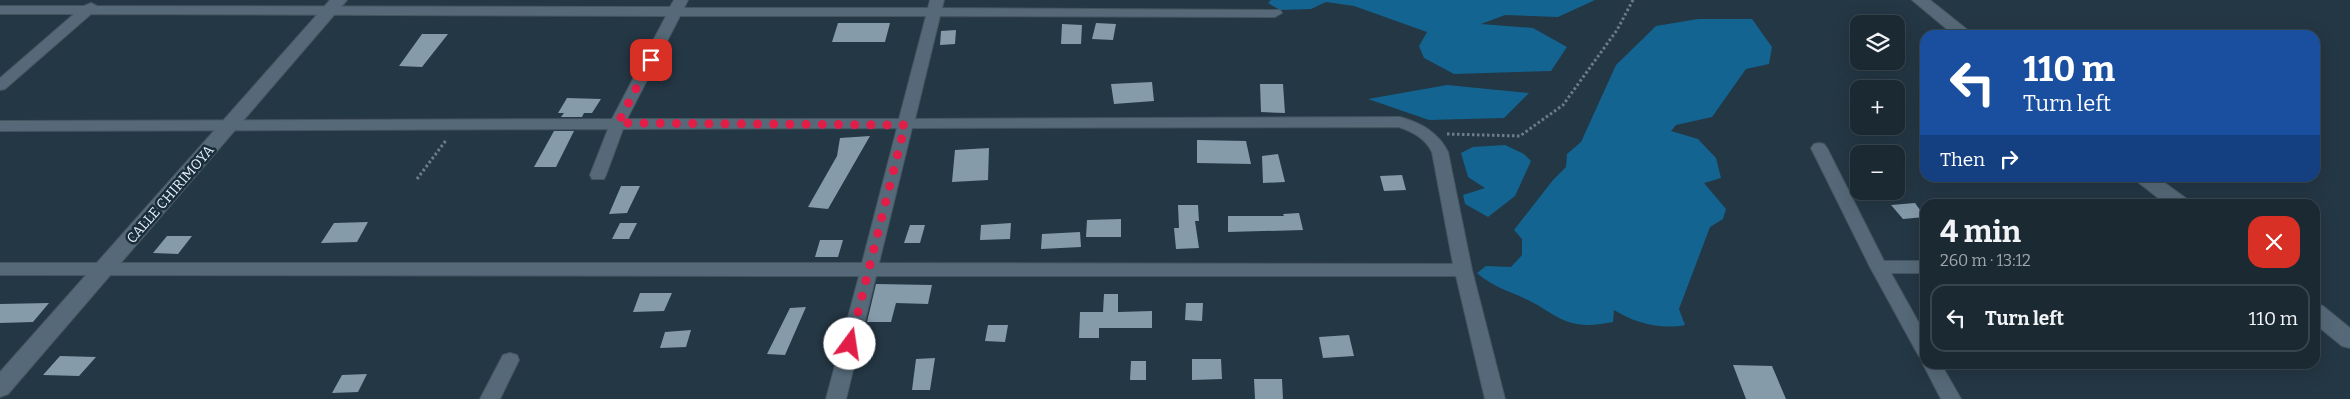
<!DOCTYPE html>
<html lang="en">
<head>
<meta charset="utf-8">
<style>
	:root { --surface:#1b2933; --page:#28353f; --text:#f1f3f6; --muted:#a0a6ac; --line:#39454e }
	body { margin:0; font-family:Bitter,serif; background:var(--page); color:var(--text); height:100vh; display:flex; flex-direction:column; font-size:19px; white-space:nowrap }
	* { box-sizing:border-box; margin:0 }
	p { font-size:16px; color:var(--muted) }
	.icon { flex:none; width:28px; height:28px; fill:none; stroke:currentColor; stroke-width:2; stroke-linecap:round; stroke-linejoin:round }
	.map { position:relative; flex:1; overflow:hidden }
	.side { position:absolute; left:1920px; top:199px; width:400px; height:170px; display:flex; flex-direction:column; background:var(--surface); border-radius:15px; box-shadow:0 5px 20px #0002,0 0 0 1px var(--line) }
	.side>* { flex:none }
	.banner { position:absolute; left:1920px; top:30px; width:400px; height:152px; border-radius:15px; box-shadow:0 5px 20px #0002,0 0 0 1px var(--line); background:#1a4fa0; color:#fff; overflow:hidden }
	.controls { position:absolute; left:1850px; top:15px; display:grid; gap:10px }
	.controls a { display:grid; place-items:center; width:55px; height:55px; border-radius:10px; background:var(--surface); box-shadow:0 5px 20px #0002,0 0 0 1px var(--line); font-size:25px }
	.pin { position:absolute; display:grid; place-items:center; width:42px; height:42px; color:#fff; margin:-21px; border-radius:10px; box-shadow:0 2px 8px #0006 }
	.me { position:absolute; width:55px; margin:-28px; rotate:14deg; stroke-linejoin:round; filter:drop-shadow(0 0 4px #0008) }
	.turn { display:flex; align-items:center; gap:18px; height:105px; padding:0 20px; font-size:22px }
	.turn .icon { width:65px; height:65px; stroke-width:2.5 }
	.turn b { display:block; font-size:35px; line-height:42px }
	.then { display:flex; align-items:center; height:48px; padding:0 20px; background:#0003; gap:10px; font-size:19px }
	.round { display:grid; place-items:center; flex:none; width:52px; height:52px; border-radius:15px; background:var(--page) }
	.headline { display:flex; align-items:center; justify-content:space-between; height:85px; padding:0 20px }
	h1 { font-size:30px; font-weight:700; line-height:38px }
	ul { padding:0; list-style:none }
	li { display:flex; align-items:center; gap:15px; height:68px; margin:0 10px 8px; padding:0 10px; border:2px solid var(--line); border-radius:15px }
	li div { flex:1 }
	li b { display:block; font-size:19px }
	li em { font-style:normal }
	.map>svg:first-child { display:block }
	.water { fill:#136491 }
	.building { fill:#859baa }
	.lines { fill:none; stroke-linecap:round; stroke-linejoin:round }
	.minor-casing { stroke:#455560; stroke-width:2 }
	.tertiary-casing { stroke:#455560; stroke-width:2 }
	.path { stroke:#6d7d88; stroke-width:3; stroke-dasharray:2.5 2.5; stroke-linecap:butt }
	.minor { fill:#556978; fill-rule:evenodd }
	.tertiary { fill:#556978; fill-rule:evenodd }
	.route { stroke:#e11d48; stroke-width:9; stroke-dasharray:0 16.2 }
	.labels { text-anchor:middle; stroke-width:5; stroke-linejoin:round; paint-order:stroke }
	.street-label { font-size:14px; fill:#e6f1fa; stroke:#1a2d3a }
</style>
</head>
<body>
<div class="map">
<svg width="2350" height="399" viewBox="0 0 2350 399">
	<rect width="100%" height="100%" fill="#243744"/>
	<path class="water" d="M 1271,0 L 1595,0 L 1558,17 L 1505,15 L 1481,24 L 1533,28 L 1567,47 L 1551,71 L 1454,74 L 1424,58 L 1419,46 L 1427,32 L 1354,6 L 1326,2 L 1311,9 L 1280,10 L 1268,3 Z
		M 1698,19 L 1752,19 L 1772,47 L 1769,64 L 1746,69 L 1712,117 L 1676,125 L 1671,131 L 1698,139 L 1716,158 L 1721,178 L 1704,183 L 1726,209 L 1723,219 L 1710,227 L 1679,309 L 1685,325 C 1662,330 1634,323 1614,310 L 1613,322 C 1598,325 1581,327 1566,321 C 1553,316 1541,306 1528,300 C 1509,291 1493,287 1477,273 L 1486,266 L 1511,267 L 1522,255 L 1522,239 L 1514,230 L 1553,180 L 1566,167 L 1567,154 L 1581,142 L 1616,65 L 1656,26 Z
		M 1447,85 L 1529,93 L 1504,118 L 1429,120 L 1368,99 Z
		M 1505,145 L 1524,154 L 1531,161 L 1515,196 L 1488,217 L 1465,204 L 1463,195 L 1485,188 L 1468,177 L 1461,153 L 1473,147 Z"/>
	<path class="building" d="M 838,23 L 890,23 L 885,42 L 832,42 Z
		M 1096,23 L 1116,24 L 1113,40 L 1092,39 Z
		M 1062,24 L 1082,25 L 1081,44 L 1061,44 Z
		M 956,30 L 955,44 L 940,45 L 941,31 Z
		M 422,34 L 448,34 L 422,67 L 399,66 Z
		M 1152,82 L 1154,101 L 1114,104 L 1111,84 Z
		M 1260,84 L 1283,84 L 1285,113 L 1261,112 Z
		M 567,98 L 601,99 L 592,113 L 584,113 L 582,117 L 561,117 L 564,113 L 558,113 Z
		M 554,131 L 574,131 L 556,167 L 534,167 Z
		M 870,136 L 828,209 L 808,207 L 837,156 L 840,138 Z
		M 1197,140 L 1246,141 L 1251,164 L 1197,163 Z
		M 989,148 L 988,180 L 952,182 L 955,150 Z
		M 1278,154 L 1285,182 L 1263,183 L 1262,156 Z
		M 1402,175 L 1406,190 L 1384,191 L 1380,176 Z
		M 621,186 L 640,186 L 627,213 L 609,214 Z
		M 1915,203 L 1925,217 L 1903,219 L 1891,205 Z
		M 1178,205 L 1198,205 L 1199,221 L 1195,221 L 1199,248 L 1176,249 L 1174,228 L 1179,228 Z
		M 1299,213 L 1303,230 L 1228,232 L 1228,216 L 1284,216 L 1283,214 Z
		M 1121,219 L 1121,237 L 1086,237 L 1087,220 Z
		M 368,222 L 357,242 L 321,243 L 334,223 Z
		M 620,223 L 637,223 L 629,239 L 612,239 Z
		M 1011,223 L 1010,239 L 980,240 L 981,225 Z
		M 910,225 L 925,225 L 920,243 L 904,243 Z
		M 1080,232 L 1081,247 L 1041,249 L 1042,234 Z
		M 167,236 L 192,236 L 178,254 L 153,253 Z
		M 820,240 L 843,240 L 838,257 L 815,257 Z
		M 876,284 L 932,285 L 928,304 L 896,303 L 891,322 L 867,322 Z
		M 640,293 L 672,293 L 664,311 L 633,312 Z
		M 1104,294 L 1118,294 L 1118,312 L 1152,311 L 1152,328 L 1099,328 L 1099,338 L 1079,338 L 1080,312 L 1103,312 Z
		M 49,303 L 33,322 L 0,323 L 0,304 Z
		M 1186,303 L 1203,303 L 1202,321 L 1185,320 Z
		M 806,307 L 785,355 L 767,354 L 790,308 Z
		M 988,325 L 1008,325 L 1005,342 L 985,341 Z
		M 691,330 L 686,347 L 660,348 L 665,332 Z
		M 1349,335 L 1354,356 L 1323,358 L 1319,337 Z
		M 60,356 L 96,357 L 79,376 L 43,375 Z
		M 935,358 L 930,390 L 912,390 L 916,359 Z
		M 1192,359 L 1221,359 L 1222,379 L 1192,380 Z
		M 1131,361 L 1146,361 L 1146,380 L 1130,380 Z
		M 1733,365 L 1772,366 L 1786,399 L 1746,399 Z
		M 367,374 L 358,392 L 332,393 L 342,375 Z
		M 1254,379 L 1282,379 L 1283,399 L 1255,399 Z"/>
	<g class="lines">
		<defs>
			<path id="minor" d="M 674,0 L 688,0 L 684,8 L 928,8 L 930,0 L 944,0 L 942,8 L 1280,10 L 1282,13 L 1275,17 L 940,16 L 915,119 L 1400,117 C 1421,123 1438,132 1448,152 L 1472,270 L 1505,399 L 1485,399 L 1456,276 L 876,276 L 846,399 L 826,399 L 859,276 L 0,275 L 0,263 L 862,263 L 897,128 L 623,129 L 606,175 L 604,179 L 592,179 L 590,175 L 608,129 L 0,131 L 0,121 L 612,119 L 666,16 L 91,14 L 5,89 L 0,90 L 0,78 L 74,14 L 0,14 L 0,6 L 84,6 L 91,3 L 97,6 L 670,7 ZM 680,16 L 926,16 L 899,119 L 627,119 ZM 1399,127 C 1413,132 1425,138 1432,152 L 1453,264 L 879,263 L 912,128 Z
				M 1819,143 L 1824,144 L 1827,148 L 1884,261 L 1925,261 L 1925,273 L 1891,273 L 1925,334 L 1925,358 L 1919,356 L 1916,351 L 1870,267 L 1811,148 L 1814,144 Z
				M 510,353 L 517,355 L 519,360 L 500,399 L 480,399 L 503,355 Z
				M 1925,360 L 1925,364 L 1941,364 L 1961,399 L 1941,399 L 1923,364 Z"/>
			<path id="tertiary" d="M 330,0 L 347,0 L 8,394 L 0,397 L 0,372 Z
				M 1912,0 L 1930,0 L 1974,35 L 1954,35 Z
				M 2137,178 L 2158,178 L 2187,199 L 2190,204 L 2166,204 L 2139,183 Z
				M 2315,304 L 2323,306 L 2350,328 L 2350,348 L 2342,346 L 2315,324 Z"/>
		</defs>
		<use href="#minor" class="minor-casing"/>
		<use href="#tertiary" class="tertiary-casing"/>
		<path class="path" d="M 1447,134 L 1520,136 L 1563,105 L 1617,30 L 1633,0
			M 417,179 L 447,139"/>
		<use href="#minor" class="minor"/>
		<use href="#tertiary" class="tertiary"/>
	</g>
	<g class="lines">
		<path class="route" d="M 651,60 L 618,123 L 905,125 L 850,344"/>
	</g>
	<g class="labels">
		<g class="street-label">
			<text transform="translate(170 194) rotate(-49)" y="5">CALLE CHIRIMOYA</text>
		</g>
	</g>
</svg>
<div class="controls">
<a><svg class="icon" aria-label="layers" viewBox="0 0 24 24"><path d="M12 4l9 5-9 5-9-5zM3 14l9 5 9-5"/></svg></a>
<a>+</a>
<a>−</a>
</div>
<div class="pin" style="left:651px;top:60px;background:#d93025"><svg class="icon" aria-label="arrive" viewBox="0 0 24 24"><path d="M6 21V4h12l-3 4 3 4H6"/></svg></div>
<svg class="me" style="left:850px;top:344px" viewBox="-20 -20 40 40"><circle r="19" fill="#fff"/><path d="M0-13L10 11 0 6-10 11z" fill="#e11d48"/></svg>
<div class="banner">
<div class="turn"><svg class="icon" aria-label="left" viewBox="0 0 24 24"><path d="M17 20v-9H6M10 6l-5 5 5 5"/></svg><div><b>110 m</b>Turn left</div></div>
<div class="then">Then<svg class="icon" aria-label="right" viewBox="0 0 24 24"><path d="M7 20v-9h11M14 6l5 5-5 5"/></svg></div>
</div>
<section class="side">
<div class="headline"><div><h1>4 min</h1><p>260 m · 13:12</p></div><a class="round" style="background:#d93025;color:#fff"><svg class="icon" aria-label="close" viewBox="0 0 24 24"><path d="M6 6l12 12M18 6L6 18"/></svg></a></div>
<ul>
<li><svg class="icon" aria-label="left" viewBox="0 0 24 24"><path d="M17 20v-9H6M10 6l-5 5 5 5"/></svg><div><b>Turn left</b></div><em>110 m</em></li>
</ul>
</section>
</div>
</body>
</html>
